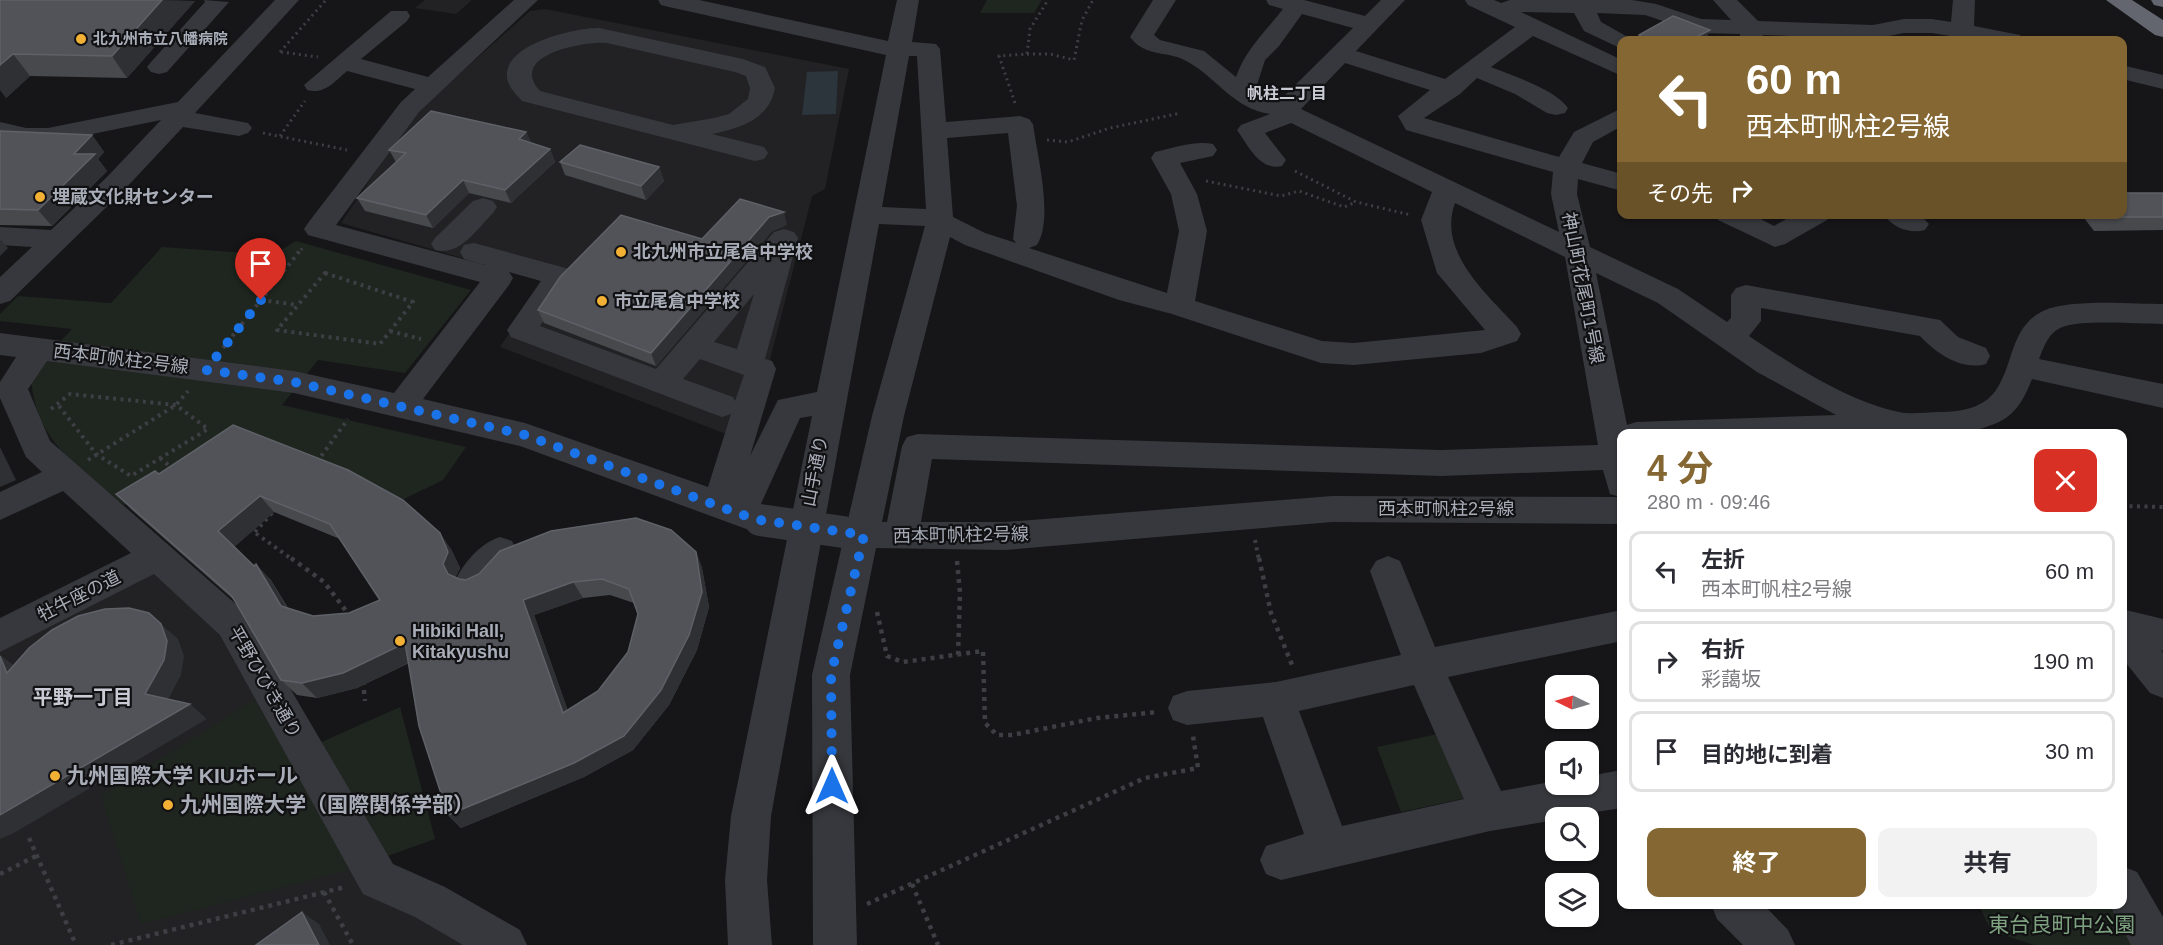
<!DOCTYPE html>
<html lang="ja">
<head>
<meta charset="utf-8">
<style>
	:root { --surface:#fff; --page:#f2f2f3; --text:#2b2b33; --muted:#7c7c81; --line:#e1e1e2; --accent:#856733 }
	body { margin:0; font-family:Helvetica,"Noto Sans JP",sans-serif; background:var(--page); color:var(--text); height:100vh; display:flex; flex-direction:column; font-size:22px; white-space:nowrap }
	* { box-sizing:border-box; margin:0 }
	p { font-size:20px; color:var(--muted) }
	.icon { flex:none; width:33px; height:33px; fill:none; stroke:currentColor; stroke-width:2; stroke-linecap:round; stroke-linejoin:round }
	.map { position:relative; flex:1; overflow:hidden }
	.panel { position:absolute; left:1617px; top:429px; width:510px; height:480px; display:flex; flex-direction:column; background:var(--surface); border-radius:12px; box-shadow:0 2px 4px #0004 }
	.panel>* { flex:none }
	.guide { position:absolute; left:1617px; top:36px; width:510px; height:183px; border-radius:12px; box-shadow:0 2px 4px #0004; background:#856733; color:#fff; overflow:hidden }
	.needle { width:39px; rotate:275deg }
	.tools { position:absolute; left:1545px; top:675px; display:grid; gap:12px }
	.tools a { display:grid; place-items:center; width:54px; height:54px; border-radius:12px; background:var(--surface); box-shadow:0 2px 4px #0004; font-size:30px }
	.pin { position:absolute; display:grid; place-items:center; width:51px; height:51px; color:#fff; margin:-62px -26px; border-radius:50% 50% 50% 0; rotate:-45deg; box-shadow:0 0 6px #0007 }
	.pin .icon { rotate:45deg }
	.me { position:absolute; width:66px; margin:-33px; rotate:0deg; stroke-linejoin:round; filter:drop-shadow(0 0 4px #0008) }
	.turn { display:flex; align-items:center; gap:21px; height:126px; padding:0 30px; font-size:27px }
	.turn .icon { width:78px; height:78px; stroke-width:2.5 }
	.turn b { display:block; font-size:42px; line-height:51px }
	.then { display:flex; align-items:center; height:57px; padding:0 30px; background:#0003; gap:12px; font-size:22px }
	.round { display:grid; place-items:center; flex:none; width:63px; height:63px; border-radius:12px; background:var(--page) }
	.summary { display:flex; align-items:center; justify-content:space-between; height:102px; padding:0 30px }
	h1 { font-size:36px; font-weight:700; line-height:45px; color:var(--accent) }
	.button { display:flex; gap:12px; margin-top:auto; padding:12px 30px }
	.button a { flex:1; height:69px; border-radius:12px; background:var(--accent); color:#fff; font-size:24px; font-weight:700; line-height:69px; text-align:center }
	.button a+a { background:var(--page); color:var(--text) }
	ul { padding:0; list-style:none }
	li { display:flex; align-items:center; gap:18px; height:81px; margin:0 12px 9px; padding:0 18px; border:3px solid var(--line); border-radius:12px }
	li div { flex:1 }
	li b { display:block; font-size:22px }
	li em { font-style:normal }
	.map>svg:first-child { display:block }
	.built { fill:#222225 }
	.green { fill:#1e261f }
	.water { fill:#2c353c }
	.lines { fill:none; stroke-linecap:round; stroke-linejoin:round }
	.path-far2 { stroke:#3d3f44; stroke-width:3; stroke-dasharray:2 4; stroke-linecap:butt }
	.path-far1 { stroke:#3d3f44; stroke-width:4; stroke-dasharray:3 4.5; stroke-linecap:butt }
	.path { stroke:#3d3f44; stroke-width:4.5; stroke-dasharray:4 5; stroke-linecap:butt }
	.minor { fill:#37383d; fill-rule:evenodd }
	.highway { fill:#63666e; fill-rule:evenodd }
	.minor-bridge { stroke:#37383d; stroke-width:32 }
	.wall { fill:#47494d; fill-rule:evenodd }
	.shaded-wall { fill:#2f3033 }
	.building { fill:#525359; stroke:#5f6168; stroke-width:1.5; fill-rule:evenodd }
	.route { stroke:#1a73e8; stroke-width:10; stroke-dasharray:0 18 }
	.poi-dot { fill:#f2b134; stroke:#111113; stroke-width:2 }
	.labels { text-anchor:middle; stroke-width:4.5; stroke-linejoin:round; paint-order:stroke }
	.far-poi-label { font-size:15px; font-weight:bold; fill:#a8adb8; stroke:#111113; text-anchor:start }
	.far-neighbourhood-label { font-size:16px; font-weight:bold; fill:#c9ccd4; stroke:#111113 }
	.poi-label { font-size:18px; font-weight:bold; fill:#a8adb8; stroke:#111113; text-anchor:start }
	.street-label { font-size:18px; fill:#a8adb8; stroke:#111113 }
	.neighbourhood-label { font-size:20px; font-weight:bold; fill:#c9ccd4; stroke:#111113 }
	.near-poi-label { font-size:21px; font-weight:bold; fill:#a8adb8; stroke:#111113; text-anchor:start }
	.near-park-label { font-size:21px; fill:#7fa381; stroke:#111113 }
</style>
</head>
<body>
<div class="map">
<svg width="2163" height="945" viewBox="0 0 2163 945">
	<rect width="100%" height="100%" fill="#161618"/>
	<path class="built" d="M 425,0 L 472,0 L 456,14 L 415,8 Z
		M 545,9 L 849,69 L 825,189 L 812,196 L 742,469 L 726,434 L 500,347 L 545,282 L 341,223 L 407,125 L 427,103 L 530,11 Z
		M 158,556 L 233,624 L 378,879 L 505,945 L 0,945 L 0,636 Z"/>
	<path class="green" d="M 987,0 L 1042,0 L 1034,13 L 980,13 Z
		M 296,241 L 471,290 L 405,373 L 318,360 L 282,405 L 466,447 L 443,480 L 402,500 L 367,481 L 243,435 L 124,505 C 77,466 32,439 31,373 L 72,329 L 0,321 L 0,314 L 18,296 L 111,303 L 162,247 L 273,255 Z
		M 254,700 L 290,756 L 400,707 L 435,839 L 346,871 L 141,924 L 101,796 Z
		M 1447,732 L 1475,796 L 1401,812 L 1377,747 Z
		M 1979,905 L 2122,905 L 2145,945 L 2034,945 L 1991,931 Z"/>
	<path class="water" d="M 838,71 L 836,114 L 802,115 L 807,72 Z"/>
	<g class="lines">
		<path class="path-far2" d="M 280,52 L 326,0
			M 281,52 L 318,57
			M 1027,54 L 1050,54 L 1074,60 L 1082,20 L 1093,0
			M 1015,103 L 999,56 L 1027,54 L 1030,29 L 1048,0
			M 263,133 L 347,150
			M 280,136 L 305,101
			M 1047,140 L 1068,142 L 1110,128 L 1181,113
			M 1295,171 L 1356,202 L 1411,215
			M 1206,181 L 1281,196 L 1299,191 L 1344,207 L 1356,202
			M 301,250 L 304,246"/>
		<path class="path-far1" d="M 325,273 L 413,302 L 380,344 L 277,330 Z
			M 261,300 L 297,305
			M 390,331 L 421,339
			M 223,348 L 302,248
			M 51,409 L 70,394 L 176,405 L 208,429 L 131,476 L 96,454 L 59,406
			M 160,458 L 173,469
			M 88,460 L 176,405 L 188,391
			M 317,462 L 348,419
			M 2122,506 L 2163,507
			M 250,529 L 293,560
			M 255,532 L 272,513
			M 1255,540 L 1259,560"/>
		<path class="path" d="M 291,558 L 324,582 L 350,616
			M 1259,558 L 1271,613 L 1292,665
			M 957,561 L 960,593 L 958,655
			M 877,612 L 887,656 L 903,662 L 983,651 L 985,723 L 997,735 L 1012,735 L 1097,718 L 1158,712
			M 363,681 L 365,701
			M 29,838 L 76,945
			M 0,874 L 36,856
			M 912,884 L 938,945
			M 324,892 L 353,945
			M 867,904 L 1145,778 L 1198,768 L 1193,736
			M 111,945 L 345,887"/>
		<path class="minor" d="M 204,0 L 229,2 L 167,72 L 159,74 L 151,72 L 147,67 L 151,62 L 205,2 Z
			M 275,0 L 299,0 L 195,113 L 248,123 L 252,128 L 248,133 L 239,136 L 183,127 L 125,189 L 10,301 L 0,304 L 0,277 L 32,247 L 0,245 L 0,227 L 51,230 L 107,177 L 161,120 L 48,143 L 26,143 L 0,138 L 0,122 L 26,128 L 48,128 L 178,102 Z
			M 514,0 L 538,0 L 419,112 L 336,225 L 485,265 L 464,259 L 460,252 L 464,245 L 474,243 L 569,269 L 573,276 L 540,326 L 656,369 L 774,232 L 784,229 L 794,232 L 798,238 L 765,359 L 772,361 L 776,369 L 750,456 L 778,400 L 817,392 L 886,55 L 669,7 L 661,5 L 658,0 L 699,0 L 888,41 L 897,0 L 919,0 L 912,42 L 936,44 L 940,49 L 946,122 L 1020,116 L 1029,119 L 1033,124 C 1037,155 1054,218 1037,245 L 1029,248 L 1167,293 L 1179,231 L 1171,194 L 1151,158 L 1155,152 C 1173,148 1195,140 1213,144 L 1217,150 L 1213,156 L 1180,163 L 1197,194 L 1207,231 L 1195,301 L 1322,341 L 1354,343 L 1485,330 L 1437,273 L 1421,220 L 1432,192 L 1291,123 L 1265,133 L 1286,160 L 1282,166 C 1260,171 1249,147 1237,130 L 1241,125 L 1270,114 C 1234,109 1217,78 1188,62 C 1169,50 1145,58 1130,37 L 1153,0 L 1176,0 L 1154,35 L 1160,40 L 1204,51 L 1236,77 C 1245,50 1266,31 1283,9 L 1269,5 L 1266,0 L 1304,0 L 1365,16 L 1381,0 L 1405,0 L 1356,51 L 1445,79 L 1515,27 L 1468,5 L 1465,0 L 1494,0 L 1501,3 L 1510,0 L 1632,0 L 1656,4 L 1701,19 L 1731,20 L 1713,0 L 1737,0 L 1758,21 L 1873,25 L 1904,19 L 1932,19 L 1951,22 L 1953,0 L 1975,0 L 1974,26 L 2020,35 L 2023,40 L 1975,40 L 1932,33 L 1904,33 L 1873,39 L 1763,35 L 1762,40 L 1740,40 L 1740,34 L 1699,33 L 1645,15 L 1597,13 L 1601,22 L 1633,40 L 1622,40 L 1622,49 L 1584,31 L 1574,13 L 1521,12 L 1622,60 L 1622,76 L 1533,36 L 1491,67 C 1513,76 1555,89 1568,108 L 1565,113 L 1556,115 L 1547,113 L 1515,94 L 1477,78 L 1460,94 L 1424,118 L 1559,157 L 1574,132 L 1622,108 L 1622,126 L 1593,142 L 1582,163 L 1622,174 L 1622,191 L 1578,179 L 1577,194 L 1590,247 L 1678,289 L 1727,322 L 1731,318 L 1731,295 L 1736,288 L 1746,285 L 1940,320 L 1958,337 L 1986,348 L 1990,356 L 1986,364 C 1961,371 1936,353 1920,336 L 1761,308 L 1761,321 L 1749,336 C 1791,364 1848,402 1899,412 C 1911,415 1927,412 1940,412 C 1961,412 1984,408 1996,390 C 2014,364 2010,329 2041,312 C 2066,298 2133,304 2163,304 L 2163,324 C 2139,324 2079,319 2060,328 C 2047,335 2044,347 2039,359 L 2163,384 L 2163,408 L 2032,379 C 2016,420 2003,422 1964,434 L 1622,434 L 1622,524 L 1332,522 L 1005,550 L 876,548 L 850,675 L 857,945 L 813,945 L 812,675 L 872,416 L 925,226 L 879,224 L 771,816 L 767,880 L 772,945 L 728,945 L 725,880 L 731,816 L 812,416 L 800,418 L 760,506 L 772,510 L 777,520 L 772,530 L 760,534 L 520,446 L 294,393 L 47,361 L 28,389 L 50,441 L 246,613 L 393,864 L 445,887 L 520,930 L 527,945 L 463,945 L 415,917 L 363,894 L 220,635 L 154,574 L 0,652 L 0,618 L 131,553 L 63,491 L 0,520 L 0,492 L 42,472 L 26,457 L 0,398 L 0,382 L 16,357 L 0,355 L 0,333 L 294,371 L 394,393 L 480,282 L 308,235 L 304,229 L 308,223 L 401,102 L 415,89 L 347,71 C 335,81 325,95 307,90 L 304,85 L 391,11 L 407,11 L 410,16 L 407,21 L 361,59 L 428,77 ZM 1302,14 L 1353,28 L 1280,100 L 1255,91 L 1265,60 L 1279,46 ZM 909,56 L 917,56 L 926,209 L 882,207 ZM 1345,63 L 1430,90 L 1398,116 L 1406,130 L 1553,172 L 1551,194 L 1559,232 L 1301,109 ZM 1008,133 L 1017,206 L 1013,239 L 1016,243 L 985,233 L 953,217 L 947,138 ZM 1455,203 L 1565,257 L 1598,445 L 1441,450 L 918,434 L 907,437 L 902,446 L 887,522 L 882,522 L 904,416 L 950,237 L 965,245 L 1119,300 L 1172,314 L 1321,363 L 1354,365 L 1481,353 L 1517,341 L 1521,334 L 1517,327 C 1487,294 1437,252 1455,203 ZM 509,272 L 541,281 L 507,330 L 511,337 L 711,413 L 722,417 L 731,414 L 708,487 L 525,423 L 423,399 L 509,285 L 513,278 ZM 1596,273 L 1658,303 L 1757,372 L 1836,415 L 1636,422 L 1627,425 ZM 754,294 L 737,349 L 714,342 ZM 700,359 L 744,375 L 735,401 L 733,397 L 683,379 ZM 932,459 L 1441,476 L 1603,470 L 1610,494 L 1620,497 L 1332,496 L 1005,522 L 921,522 Z
			M 599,28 L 743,59 L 765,67 L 775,88 C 769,120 740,128 712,134 L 764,147 L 768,153 L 764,159 L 755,161 L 522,101 C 516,94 509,88 507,78 C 503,44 574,28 599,28 ZM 607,43 L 735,72 L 746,76 L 750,88 L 748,99 L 729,114 L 714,118 L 673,125 L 540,91 C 507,55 584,41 607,43 Z
			M 2122,65 L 2163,75 L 2163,89 L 2122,79 Z
			M 483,198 L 493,201 L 497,207 L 493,213 C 477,229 459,257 435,250 L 431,244 L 435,238 L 473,201 Z
			M 1715,214 L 1751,214 L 1774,226 L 1795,214 L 1830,214 L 1827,220 L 1785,244 L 1775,247 L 1718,220 Z
			M 1884,214 L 1919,214 L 1929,224 L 1925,230 C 1910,234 1892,228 1884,214 Z
			M 500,537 L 512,541 L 517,551 C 510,565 493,591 476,593 C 471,594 466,591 461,589 L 456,579 C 465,561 481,543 500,537 Z
			M 1388,556 L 1400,561 L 1435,647 L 1622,610 L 1622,641 L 1448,677 L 1501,791 L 1556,781 L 1556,784 L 1588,784 L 1588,776 L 1622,770 L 1622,808 L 1556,818 L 1556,820 L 1490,831 L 1281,880 L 1266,874 L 1260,860 L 1266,846 L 1304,834 L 1263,717 L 1187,725 L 1173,720 L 1168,708 L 1173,696 L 1187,691 L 1276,682 L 1401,655 L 1370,571 L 1376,561 ZM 1414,685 L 1464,799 L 1342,826 L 1299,711 Z
			M 2122,609 L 2163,619 L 2163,651 L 2161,650 L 2163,653 L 2163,698 L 2150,693 L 2122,658 Z
			M 2122,866 L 2137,872 L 2163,917 L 2163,945 L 2131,945 L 2109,904 L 2122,904 Z
			M 1711,904 L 1763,904 L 1788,930 L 1795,945 L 1743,945 L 1717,919 Z"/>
		<path class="highway" d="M 2106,0 L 2132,0 L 2163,20 L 2163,37 L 2155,35 Z
			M 2151,0 L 2163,0 L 2163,7 L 2154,5 Z"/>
		<path class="minor-bridge" d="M 760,520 L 843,532"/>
	</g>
	<path class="wall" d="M 0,0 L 195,1 L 127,78 L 30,76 L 6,98 Z
		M 1710,30 L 1706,39 L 1703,40 L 1637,40 L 1639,35 Z
		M 0,131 L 92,135 L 104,152 L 98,159 L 107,171 L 52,226 L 0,225 Z
		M 526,132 L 531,143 L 550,149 L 555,162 L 511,203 L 469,193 L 433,228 L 365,211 L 357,198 L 396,162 L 389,150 Z
		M 560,162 L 659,167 L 664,181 L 646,200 L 565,175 Z
		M 2163,193 L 2163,230 L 2094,231 L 2081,214 L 2122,214 Z
		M 787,225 L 772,231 L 656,366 L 544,323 L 538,310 Z
		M 233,425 L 451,549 L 460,568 L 455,578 L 459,579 L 466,580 L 696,552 L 702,568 L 709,607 L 697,650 L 669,705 L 633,750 L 584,777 L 461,828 L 448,815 L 409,663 L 357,688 L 317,698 L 297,695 L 281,680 L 234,600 L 132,510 L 116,494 L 159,474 ZM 274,512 L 340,539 L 380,600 L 349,613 L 313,616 L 288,608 L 271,580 L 254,566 L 234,547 ZM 610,595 L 634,603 L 638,614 L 628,652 L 598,691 L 568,711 L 534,615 L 583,598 Z"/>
	<path class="shaded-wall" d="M 162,0 L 195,1 L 127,78 L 112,56 Z
		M 1710,30 L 1706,39 L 1703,40 L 1691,40 Z
		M 13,54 L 30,76 L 6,98 L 0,90 L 0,65 Z
		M 526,132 L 532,145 L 519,139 Z
		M 92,135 L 104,152 L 98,159 L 107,171 L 52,226 L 38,210 L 74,154 Z
		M 550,149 L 555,162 L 511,203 L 505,190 Z
		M 659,167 L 664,181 L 646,200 L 641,186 Z
		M 463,180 L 469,193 L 433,228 L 426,215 Z
		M 784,212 L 787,225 L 772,231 L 656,366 L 651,353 L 769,217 Z
		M 0,239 L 8,248 L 0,256 Z
		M 0,447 L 16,480 L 0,487 Z
		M 260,496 L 274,512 L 233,548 L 218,531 Z
		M 440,533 L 451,549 L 460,568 L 454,580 L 448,574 L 443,564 Z
		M 696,552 L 702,568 L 709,607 L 697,650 L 669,705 L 633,750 L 584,777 L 461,828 L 448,815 L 689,635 Z
		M 256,564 L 271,580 L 295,622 L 281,606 Z
		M 573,582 L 583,598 L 534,615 L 574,728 L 563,713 L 523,600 Z
		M 161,624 L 178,639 L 184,656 L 181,675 L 163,709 L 145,694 Z
		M 405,643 L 418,658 L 357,688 L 317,698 L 302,683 Z
		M 0,655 L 20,670 L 7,673 Z
		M 190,704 L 207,719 L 14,833 L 0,839 L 0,815 Z
		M 302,912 L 319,924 L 330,945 L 319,945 Z"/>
	<path class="building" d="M 0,0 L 162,0 L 112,56 L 13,54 L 0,65 Z
		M 1673,16 L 1710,30 L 1691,40 L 1649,40 L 1639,35 Z
		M 431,111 L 526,132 L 519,139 L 550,149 L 505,190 L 463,180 L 426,215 L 357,198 L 406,153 L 389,150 Z
		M 0,131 L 92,135 L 74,154 L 95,154 L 38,210 L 0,209 Z
		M 580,145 L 659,167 L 641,186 L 560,162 Z
		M 2122,193 L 2163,193 L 2163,217 L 2105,217 L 2103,214 L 2122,214 Z
		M 740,199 L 784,212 L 769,217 L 651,353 L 538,310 L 560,277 L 621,215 L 702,239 Z
		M 233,425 L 348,470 L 403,500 L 440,533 L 448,552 L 443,564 L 448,574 L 459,579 L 466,580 L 479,574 L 500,551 L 551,531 L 636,518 L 671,530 L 696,552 L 702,592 L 689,635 L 661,690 L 624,736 L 574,763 L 448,815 L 419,726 L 405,643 L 343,673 L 302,683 L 281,680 L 232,596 L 116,494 L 155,471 L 159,474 ZM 260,496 L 330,524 L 380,600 L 349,613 L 313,616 L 281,606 L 256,564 L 254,566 L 218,531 ZM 602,579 L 629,589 L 638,614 L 628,652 L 598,691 L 563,713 L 523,600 L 573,582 Z
		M 129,608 L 149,613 L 161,624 L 167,641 L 164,660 L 145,694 L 190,704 L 0,815 L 0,656 L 7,673 L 29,648 L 52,630 L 78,616 L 105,609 Z
		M 302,912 L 319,945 L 256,945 Z"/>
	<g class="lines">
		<path class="route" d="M 261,300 L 206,370 L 294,382 L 525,435 L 740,514 L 760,520 L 864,535 L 831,675 L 832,786"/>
	</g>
	<g class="poi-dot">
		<circle cx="81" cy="39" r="6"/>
		<circle cx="40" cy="197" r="6"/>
		<circle cx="621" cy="252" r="6"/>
		<circle cx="602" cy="301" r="6"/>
		<circle cx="400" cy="641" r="6"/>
		<circle cx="55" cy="776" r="6"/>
		<circle cx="168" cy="805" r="6"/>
	</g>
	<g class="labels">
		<g class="far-poi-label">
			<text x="93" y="44">北九州市立八幡病院</text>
		</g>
		<g class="far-neighbourhood-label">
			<text x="1287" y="99">帆柱二丁目</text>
		</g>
		<g class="poi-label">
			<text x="52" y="203">埋蔵文化財センター</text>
			<text x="633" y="258">北九州市立尾倉中学校</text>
			<text x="614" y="307">市立尾倉中学校</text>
			<text x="412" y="637">Hibiki Hall,<tspan x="412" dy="21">Kitakyushu</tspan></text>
		</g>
		<g class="street-label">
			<text transform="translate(1583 288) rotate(79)" y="6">神山町花尾町1号線</text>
			<text transform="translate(121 359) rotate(7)" y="6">西本町帆柱2号線</text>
			<text transform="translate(815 471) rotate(-79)" y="6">山手通り</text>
			<text x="1446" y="515">西本町帆柱2号線</text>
			<text transform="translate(961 535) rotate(-1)" y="6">西本町帆柱2号線</text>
			<text transform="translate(79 596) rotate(-27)" y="6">牡牛座の道</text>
			<text transform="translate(265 682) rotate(60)" y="6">平野ひびき通り</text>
		</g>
		<g class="neighbourhood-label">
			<text x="83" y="704">平野一丁目</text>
		</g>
		<g class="near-poi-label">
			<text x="67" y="783">九州国際大学 KIUホール</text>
			<text x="180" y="812">九州国際大学（国際関係学部）</text>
		</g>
		<g class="near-park-label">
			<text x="2062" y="932">東台良町中公園</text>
		</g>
	</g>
</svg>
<div class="tools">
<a><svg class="needle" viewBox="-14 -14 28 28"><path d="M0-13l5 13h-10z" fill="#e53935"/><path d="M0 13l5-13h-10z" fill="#7c7c81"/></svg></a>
<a><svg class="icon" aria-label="sound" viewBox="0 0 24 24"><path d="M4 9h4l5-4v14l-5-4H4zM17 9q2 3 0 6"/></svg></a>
<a><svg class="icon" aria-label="search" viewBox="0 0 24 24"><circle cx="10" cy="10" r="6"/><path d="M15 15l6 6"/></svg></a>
<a><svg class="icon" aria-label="layers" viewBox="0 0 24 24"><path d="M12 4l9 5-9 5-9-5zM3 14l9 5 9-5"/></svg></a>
</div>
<div class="pin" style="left:261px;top:300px;background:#d93025"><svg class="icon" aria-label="arrive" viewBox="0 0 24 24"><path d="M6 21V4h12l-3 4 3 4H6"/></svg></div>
<svg class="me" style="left:832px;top:786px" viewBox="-20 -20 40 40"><path d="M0-17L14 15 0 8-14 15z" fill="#1a73e8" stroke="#fff" stroke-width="4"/></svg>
<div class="guide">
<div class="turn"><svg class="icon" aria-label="left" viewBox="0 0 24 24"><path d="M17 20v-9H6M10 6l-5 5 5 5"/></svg><div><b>60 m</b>西本町帆柱2号線</div></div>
<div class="then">その先<svg class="icon" aria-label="right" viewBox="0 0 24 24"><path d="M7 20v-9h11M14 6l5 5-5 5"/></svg></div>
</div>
<section class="panel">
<div class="summary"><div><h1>4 分</h1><p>280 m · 09:46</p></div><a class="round" style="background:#d93025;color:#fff"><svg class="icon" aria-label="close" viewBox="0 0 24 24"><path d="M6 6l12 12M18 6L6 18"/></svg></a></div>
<ul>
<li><svg class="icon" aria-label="left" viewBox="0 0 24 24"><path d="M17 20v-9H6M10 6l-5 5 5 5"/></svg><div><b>左折</b><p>西本町帆柱2号線</p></div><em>60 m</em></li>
<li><svg class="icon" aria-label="right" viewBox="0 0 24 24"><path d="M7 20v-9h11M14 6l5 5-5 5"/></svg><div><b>右折</b><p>彩藹坂</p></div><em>190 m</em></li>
<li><svg class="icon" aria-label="arrive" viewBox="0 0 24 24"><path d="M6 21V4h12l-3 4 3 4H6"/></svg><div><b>目的地に到着</b></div><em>30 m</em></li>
</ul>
<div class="button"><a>終了</a><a>共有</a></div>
</section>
</div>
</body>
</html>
